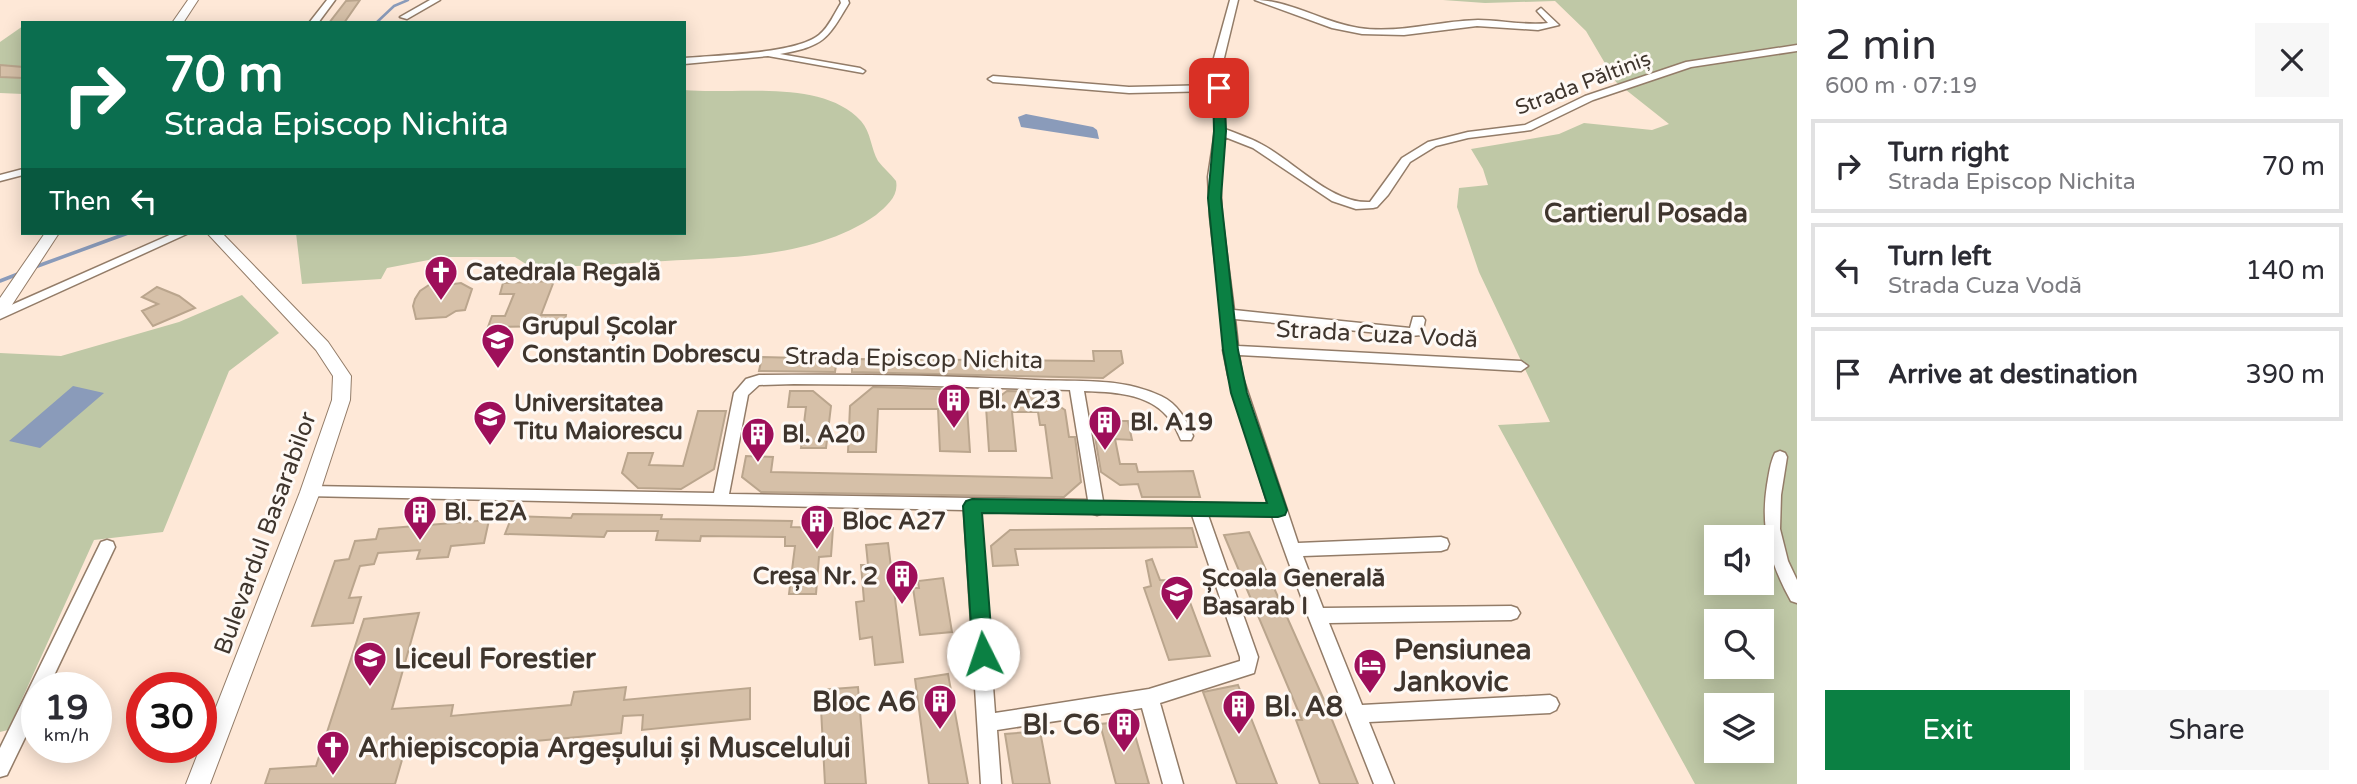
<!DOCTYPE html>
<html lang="en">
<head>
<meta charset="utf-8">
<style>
	:root { --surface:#fff; --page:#f7f7f7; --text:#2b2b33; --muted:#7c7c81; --line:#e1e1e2; --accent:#0b8043 }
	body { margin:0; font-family:"Varela Round",sans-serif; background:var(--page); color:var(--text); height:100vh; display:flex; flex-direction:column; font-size:26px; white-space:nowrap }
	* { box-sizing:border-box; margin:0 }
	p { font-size:23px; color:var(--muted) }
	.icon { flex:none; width:38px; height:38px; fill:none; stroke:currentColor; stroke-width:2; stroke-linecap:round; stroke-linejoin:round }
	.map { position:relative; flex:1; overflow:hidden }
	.details { display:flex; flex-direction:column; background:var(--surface); width:560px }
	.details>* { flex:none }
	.hud { position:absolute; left:21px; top:21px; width:665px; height:214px; border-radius:0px; box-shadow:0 4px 18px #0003; background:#0b6e4f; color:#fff; overflow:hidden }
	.buttons { position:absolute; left:1704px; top:525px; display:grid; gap:14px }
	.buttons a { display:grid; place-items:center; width:70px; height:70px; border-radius:0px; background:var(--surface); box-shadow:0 4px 18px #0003; font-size:35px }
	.speed { position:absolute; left:21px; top:672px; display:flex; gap:14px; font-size:35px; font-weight:700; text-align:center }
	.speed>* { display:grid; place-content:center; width:91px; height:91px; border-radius:50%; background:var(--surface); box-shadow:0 4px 18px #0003; line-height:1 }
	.speed small { font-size:18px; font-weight:400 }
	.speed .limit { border:10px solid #d22; background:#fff; color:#111 }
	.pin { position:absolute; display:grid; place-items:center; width:60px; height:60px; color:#fff; margin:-30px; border-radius:14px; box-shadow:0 4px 10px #0006 }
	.me { position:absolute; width:77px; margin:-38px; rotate:356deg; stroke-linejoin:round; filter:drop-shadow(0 0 5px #0008) }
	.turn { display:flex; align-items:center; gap:24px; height:147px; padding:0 28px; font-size:32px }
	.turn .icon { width:91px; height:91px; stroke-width:2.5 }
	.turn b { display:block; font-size:49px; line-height:60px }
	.then { display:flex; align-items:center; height:66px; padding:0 28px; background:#0003; gap:14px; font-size:26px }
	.round { display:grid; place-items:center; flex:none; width:74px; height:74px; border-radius:0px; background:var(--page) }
	.head { display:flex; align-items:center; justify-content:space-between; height:119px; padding:0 28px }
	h1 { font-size:42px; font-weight:600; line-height:52px }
	.primary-button { display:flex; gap:14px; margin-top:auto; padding:14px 28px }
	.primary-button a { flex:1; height:80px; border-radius:0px; background:var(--accent); color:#fff; font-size:28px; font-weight:600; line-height:80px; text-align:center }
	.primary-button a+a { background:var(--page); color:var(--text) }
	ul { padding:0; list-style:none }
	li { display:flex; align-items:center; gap:21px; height:94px; margin:0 14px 10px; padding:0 14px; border:4px solid var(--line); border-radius:0px }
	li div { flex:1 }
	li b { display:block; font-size:26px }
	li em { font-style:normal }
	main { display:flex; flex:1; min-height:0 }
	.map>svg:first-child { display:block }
	.green { fill:#bfc8a6; fill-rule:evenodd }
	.water { fill:#8a9bba }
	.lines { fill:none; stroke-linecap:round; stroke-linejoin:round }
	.stream-far1 { stroke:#8a9bba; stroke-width:2.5 }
	.stream { stroke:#8a9bba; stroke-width:3.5 }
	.building { fill:#d6c0a8; stroke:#baa58d; stroke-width:2 }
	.minor-casing { stroke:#937c68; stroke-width:3 }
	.major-casing { stroke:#937c68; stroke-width:2 }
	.minor { fill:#fff; fill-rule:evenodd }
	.major { fill:#fff; fill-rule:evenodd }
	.route { fill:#0b8043; stroke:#07532c; stroke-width:2 }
	.labels { text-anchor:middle; stroke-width:6; stroke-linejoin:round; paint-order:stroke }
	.far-street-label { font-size:21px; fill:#3f352d; stroke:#fef9f5 }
	.poi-label { font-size:24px; font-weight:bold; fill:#3f352d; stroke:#fef9f5; text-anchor:start }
	.street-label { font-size:24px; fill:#3f352d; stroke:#fef9f5 }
	.neighbourhood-label { font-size:26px; font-weight:bold; fill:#3f352d; stroke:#fef9f5 }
	.near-poi-label { font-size:28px; font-weight:bold; fill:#3f352d; stroke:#fef9f5; text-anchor:start }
</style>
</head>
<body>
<main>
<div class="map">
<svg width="1797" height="784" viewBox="0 0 1797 784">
	<rect width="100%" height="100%" fill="#fee8d7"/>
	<path class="green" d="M 1443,0 L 1797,0 L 1797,784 L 1695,784 L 1498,425 L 1550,422 L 1479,272 L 1457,207 L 1459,188 L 1488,185 L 1483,169 L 1471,149 L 1559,134 L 1584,123 L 1652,130 L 1669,124 L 1616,82 L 1586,31 L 1555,1 L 1485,3 ZM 1717,537 L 1762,537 L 1762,583 L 1717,583 ZM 1717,621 L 1762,621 L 1762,667 L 1717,667 ZM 1717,705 L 1762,705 L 1762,751 L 1717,751 Z
		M 23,26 L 23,94 L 0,93 L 0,42 Z
		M 684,90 C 736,95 822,78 861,121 C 871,132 871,149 878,161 C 883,168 891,174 896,181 C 899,196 887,206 876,215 C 816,257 735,257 665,261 C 621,264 577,266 532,268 L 515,257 L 444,257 L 387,268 L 381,279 L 302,284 L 296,233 L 684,233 Z
		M 242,295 L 279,333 L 229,371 L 163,532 L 94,540 L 8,730 L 0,732 L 0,353 L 61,356 L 179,322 Z"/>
	<path class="water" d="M 1026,114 L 1093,127 L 1097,130 L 1099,139 L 1021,127 L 1018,117 Z
		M 73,386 L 104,393 L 40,448 L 9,441 Z"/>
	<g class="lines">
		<path class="stream-far1" d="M 376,23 L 394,6 L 408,0"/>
		<path class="stream" d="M 35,267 L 128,233
			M 0,281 L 18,274"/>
	</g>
	<path class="building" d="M 360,0 L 344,23 L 329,23 L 346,1 Z
		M 0,65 L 23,67 L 23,78 L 0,77 Z
		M 435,281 L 444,281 L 446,285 L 461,283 L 472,289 L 465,310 L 456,311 L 446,317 L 416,319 L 413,306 L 415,299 L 420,291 Z
		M 554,281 L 541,315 L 566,315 L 564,326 L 488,327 L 492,316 L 505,316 L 514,294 L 500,294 L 503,283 Z
		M 157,287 L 179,296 L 195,308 L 153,326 L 142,311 L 158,304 L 142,297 Z
		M 1093,351 L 1121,351 L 1123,363 L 1103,378 L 852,372 L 852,359 L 1094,361 Z
		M 762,357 L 837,359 L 835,372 L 759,371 Z
		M 873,387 L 940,389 L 967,407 L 970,452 L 940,451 L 938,409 L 878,409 L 876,452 L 848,452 L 850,406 Z
		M 790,391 L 813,391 L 831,406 L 826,448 L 801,448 L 806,407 L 788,407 Z
		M 1007,391 L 1038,392 L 1065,410 L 1069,437 L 1075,437 L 1081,482 L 1064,497 L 761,492 L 742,477 L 746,456 L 773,457 L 771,472 L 1052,478 L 1045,425 L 1040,425 L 1038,412 L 1012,412 L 1016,451 L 989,451 L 986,407 Z
		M 698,411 L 726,411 L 714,469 L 681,489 L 638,488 L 622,473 L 628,453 L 653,453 L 649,465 L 683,466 Z
		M 1107,421 L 1128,421 L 1132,440 L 1115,439 L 1120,464 L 1136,464 L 1138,472 L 1193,471 L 1200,497 L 1142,497 L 1138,484 L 1120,485 L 1101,472 L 1094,431 Z
		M 573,514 L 662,515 L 661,519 L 792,521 L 791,527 L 833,528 L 831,556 L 819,557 L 816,594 L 789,594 L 795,546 L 785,546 L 785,537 L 701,536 L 700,541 L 656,540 L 658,531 L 607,531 L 604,537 L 505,534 L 512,516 L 571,518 Z
		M 489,520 L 484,543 L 451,546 L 448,557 L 417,559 L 420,550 L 378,553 L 374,564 L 360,566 L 349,598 L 361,597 L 353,623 L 312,626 L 335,561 L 349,559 L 355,541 L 376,539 L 379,529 Z
		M 1192,528 L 1197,547 L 1015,549 L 1018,565 L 993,566 L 991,546 L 1010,530 Z
		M 1249,532 L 1324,700 L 1358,784 L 1320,784 L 1296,720 L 1302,720 L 1224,535 Z
		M 888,543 L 903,662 L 875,665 L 872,637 L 860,639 L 856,602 L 864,601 L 861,565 L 868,565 L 866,545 Z
		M 1152,559 L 1160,580 L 1182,581 L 1210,656 L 1169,660 L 1144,588 L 1151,586 L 1146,561 Z
		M 943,578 L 952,632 L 920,635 L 913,588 L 919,588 L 918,581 Z
		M 419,613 L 392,709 L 453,705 L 451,716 L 571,705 L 574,692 L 626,687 L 624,700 L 750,688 L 750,719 L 642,730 L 643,715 L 623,716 L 621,733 L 404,753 L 395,784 L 265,784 L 270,769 L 316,766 L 364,619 Z
		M 948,674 L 968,784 L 929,784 L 915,679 Z
		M 1238,685 L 1277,784 L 1237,784 L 1203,692 Z
		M 858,687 L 866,784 L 825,784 L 820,690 Z
		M 1131,721 L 1149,784 L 1116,784 L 1100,724 Z
		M 1040,731 L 1050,784 L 1013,784 L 1005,734 Z"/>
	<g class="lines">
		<defs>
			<path id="minor" d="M 327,0 L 335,0 L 318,23 L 309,23 Z
				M 430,0 L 440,0 L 407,19 L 400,17 Z
				M 840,0 L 848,0 L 849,3 C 827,40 824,46 780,54 L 860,68 L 865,71 L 863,73 L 768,56 L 684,64 L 684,58 C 716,55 796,54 819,35 C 829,27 834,14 841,3 Z
				M 1230,0 L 1238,0 L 1224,58 L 1225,129 C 1237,134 1250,138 1261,144 C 1294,161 1331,204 1370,202 L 1402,158 L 1428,142 L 1468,132 L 1525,125 L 1585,96 L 1686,62 L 1797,45 L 1797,51 L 1691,67 L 1593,100 L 1531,130 L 1468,138 L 1436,146 L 1410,162 L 1388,195 L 1377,207 L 1373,208 L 1356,209 L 1332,201 L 1253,148 L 1225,137 L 1220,177 L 1222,217 L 1234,310 L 1410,328 L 1413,317 L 1423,317 L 1425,320 L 1422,335 L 1410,336 L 1235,319 L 1238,346 L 1521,361 L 1528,366 L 1521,371 L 1239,355 L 1242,375 L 1298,543 L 1441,537 L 1447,539 L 1449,544 L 1447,549 L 1441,551 L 1303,556 L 1323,608 L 1511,606 L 1517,608 L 1520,613 L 1517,618 L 1511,620 L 1329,623 L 1362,705 L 1550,695 L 1556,698 L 1559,704 L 1556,710 L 1550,713 L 1369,722 L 1394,784 L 1374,784 L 1308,616 L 1272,516 L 1208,515 L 1258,657 L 1254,673 L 1160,703 L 1183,784 L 1163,784 L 1142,708 L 997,730 L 1001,784 L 981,784 L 964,510 L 305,496 L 302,492 L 305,488 L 310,486 L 714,493 L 734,393 L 746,379 L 759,375 C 851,374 943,375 1035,380 C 1077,382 1121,377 1161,396 C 1178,404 1186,419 1193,436 L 1191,440 L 1181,440 C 1177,431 1174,423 1167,416 C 1147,393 1112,392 1084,391 L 1103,501 L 1268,504 L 1228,375 L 1223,350 L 1225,347 L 1210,217 L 1208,177 L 1215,131 L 1215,91 L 1129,93 L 993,82 L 988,79 L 993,76 L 1129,87 L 1215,85 L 1214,58 ZM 794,384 L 900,385 L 1070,390 L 1088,500 L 729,494 L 748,395 L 759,385 ZM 980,511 L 1091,513 L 1097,515 L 1103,513 L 1192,515 L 1240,657 L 1240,661 L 1149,689 L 995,713 Z
				M 1255,0 C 1290,0 1324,23 1359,28 C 1399,34 1438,21 1478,20 C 1501,20 1525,26 1548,23 L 1537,11 L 1541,8 L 1559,25 L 1538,30 L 1477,26 L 1404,35 L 1362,34 L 1332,28 Z
				M 23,169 L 23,175 L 0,181 L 0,175 Z
				M 174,233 L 189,233 L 0,319 L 0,310 Z
				M 1780,451 L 1785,453 L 1787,457 L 1781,495 L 1780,529 L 1788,561 L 1797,580 L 1797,603 L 1791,601 C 1770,563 1760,529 1767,485 C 1769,474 1770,463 1775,453 Z
				M 107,540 L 113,542 L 115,547 L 48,688 L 37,688 L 37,713 L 7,775 L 0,777 L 0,748 L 101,542 Z"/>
			<path id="major" d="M 188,0 L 198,0 L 183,23 L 172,23 Z
				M 45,233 L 59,233 L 6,314 L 0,315 L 0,298 Z
				M 207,233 L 222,233 L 328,342 L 351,376 L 350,400 L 320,492 L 210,784 L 186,784 L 300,492 L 332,400 L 333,376 L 316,350 Z"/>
		</defs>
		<use href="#minor" class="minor-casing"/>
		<use href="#major" class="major-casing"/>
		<use href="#minor" class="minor"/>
		<use href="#major" class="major"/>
	</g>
	<path class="route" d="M 1219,85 L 1224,88 L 1226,131 L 1221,198 L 1238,350 L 1247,393 L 1287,510 L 1285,515 L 1278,517 L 982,513 L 993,654 L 990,660 L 983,663 L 976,660 L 973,654 L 963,506 L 966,501 L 972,499 L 1267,503 L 1231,393 L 1223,350 L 1208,198 L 1214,131 L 1213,88 Z"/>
	<defs>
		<symbol id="church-pin" viewBox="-11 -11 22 30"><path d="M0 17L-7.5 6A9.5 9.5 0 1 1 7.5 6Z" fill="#9e0f5a" stroke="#fef9f5"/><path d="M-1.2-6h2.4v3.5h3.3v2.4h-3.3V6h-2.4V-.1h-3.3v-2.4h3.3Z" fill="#fff"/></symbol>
		<symbol id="university-pin" viewBox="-11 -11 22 30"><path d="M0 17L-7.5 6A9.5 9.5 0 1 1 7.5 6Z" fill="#9e0f5a" stroke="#fef9f5"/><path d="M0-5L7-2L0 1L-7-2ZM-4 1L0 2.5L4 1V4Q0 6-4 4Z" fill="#fff"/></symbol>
		<symbol id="building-pin" viewBox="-11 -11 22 30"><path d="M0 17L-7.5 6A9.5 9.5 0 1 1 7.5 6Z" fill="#9e0f5a" stroke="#fef9f5"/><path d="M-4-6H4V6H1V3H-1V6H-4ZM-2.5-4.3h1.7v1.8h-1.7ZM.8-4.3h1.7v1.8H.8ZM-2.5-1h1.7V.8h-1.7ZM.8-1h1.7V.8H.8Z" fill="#fff"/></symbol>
		<symbol id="school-pin" viewBox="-11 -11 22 30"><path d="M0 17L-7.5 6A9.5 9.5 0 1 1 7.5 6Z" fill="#9e0f5a" stroke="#fef9f5"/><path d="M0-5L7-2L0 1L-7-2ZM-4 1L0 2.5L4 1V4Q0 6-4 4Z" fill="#fff"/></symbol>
		<symbol id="hotel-pin" viewBox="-11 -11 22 30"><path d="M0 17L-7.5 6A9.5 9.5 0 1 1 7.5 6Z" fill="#9e0f5a" stroke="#fef9f5"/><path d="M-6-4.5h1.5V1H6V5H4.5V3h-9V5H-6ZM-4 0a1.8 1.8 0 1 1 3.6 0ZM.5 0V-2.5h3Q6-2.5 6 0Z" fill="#fff"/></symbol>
	</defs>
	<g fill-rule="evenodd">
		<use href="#church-pin" x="422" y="253" width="38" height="52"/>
		<use href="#university-pin" x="479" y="321" width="38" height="52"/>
		<use href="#building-pin" x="935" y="381" width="38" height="52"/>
		<use href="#university-pin" x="471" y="398" width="38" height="52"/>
		<use href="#building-pin" x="1086" y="403" width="38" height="52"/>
		<use href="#building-pin" x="739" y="415" width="38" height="52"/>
		<use href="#building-pin" x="401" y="493" width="38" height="52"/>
		<use href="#building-pin" x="798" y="502" width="38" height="52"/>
		<use href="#building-pin" x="883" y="557" width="38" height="52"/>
		<use href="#school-pin" x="1158" y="573" width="38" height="52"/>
		<use href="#university-pin" x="351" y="639" width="38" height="52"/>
		<use href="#hotel-pin" x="1351" y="646" width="38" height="52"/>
		<use href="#building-pin" x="921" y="682" width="38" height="52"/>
		<use href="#building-pin" x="1220" y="687" width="38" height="52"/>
		<use href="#building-pin" x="1105" y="705" width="38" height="52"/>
		<use href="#church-pin" x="314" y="728" width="38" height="52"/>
	</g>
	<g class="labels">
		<g class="far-street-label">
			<text transform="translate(1583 83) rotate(-21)" y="7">Strada Păltiniș</text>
		</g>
		<g class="poi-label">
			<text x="466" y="280">Catedrala Regală</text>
			<text x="522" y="334">Grupul Școlar<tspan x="522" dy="28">Constantin Dobrescu</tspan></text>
			<text x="978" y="408">Bl. A23</text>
			<text x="514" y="411">Universitatea<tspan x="514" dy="28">Titu Maiorescu</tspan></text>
			<text x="1130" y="430">Bl. A19</text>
			<text x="782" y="442">Bl. A20</text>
			<text x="444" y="520">Bl. E2A</text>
			<text x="842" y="529">Bloc A27</text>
			<text x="878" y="584" text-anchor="end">Creșa Nr. 2</text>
			<text x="1202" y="586">Școala Generală<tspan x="1202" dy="28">Basarab I</tspan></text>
		</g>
		<g class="street-label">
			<text transform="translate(1377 334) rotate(3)" y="8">Strada Cuza Vodă</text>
			<text transform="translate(914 358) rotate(1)" y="8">Strada Episcop Nichita</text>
			<text transform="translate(265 533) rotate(-70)" y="8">Bulevardul Basarabilor</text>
		</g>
		<g class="neighbourhood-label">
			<text x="1646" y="222">Cartierul Posada</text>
		</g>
		<g class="near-poi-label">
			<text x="1394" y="659">Pensiunea<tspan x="1394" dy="32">Jankovic</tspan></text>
			<text x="394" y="668">Liceul Forestier</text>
			<text x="916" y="711" text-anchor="end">Bloc A6</text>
			<text x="1264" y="716">Bl. A8</text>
			<text x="1100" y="734" text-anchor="end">Bl. C6</text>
			<text x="358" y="757">Arhiepiscopia Argeșului și Muscelului</text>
		</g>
	</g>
</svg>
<div class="buttons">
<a><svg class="icon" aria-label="sound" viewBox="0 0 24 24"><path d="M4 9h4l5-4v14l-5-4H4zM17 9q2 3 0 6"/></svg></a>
<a><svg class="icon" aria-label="search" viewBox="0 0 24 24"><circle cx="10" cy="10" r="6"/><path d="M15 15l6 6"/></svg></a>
<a><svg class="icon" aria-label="layers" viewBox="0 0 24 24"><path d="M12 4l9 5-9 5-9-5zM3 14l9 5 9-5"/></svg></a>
</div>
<div class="speed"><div>19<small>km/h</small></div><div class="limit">30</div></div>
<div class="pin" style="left:1219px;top:88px;background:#d93025"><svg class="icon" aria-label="arrive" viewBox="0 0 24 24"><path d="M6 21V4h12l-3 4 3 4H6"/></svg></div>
<svg class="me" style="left:983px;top:654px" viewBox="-20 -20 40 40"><circle r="19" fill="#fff"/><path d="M0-13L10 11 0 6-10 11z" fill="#0b8043"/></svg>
<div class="hud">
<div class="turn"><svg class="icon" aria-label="right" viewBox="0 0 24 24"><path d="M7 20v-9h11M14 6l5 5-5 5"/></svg><div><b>70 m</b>Strada Episcop Nichita</div></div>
<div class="then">Then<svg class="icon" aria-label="left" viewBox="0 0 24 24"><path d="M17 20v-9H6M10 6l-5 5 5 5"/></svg></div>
</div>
</div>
<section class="details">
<div class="head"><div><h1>2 min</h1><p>600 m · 07:19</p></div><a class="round"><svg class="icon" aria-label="close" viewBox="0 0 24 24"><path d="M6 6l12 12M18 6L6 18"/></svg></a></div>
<ul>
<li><svg class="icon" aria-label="right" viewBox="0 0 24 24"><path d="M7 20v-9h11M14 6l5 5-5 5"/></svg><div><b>Turn right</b><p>Strada Episcop Nichita</p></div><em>70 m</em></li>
<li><svg class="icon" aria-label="left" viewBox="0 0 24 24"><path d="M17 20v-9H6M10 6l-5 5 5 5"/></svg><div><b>Turn left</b><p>Strada Cuza Vodă</p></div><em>140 m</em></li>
<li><svg class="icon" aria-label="arrive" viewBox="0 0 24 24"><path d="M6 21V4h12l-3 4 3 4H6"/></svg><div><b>Arrive at destination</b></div><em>390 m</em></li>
</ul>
<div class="primary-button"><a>Exit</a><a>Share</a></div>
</section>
</main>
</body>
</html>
